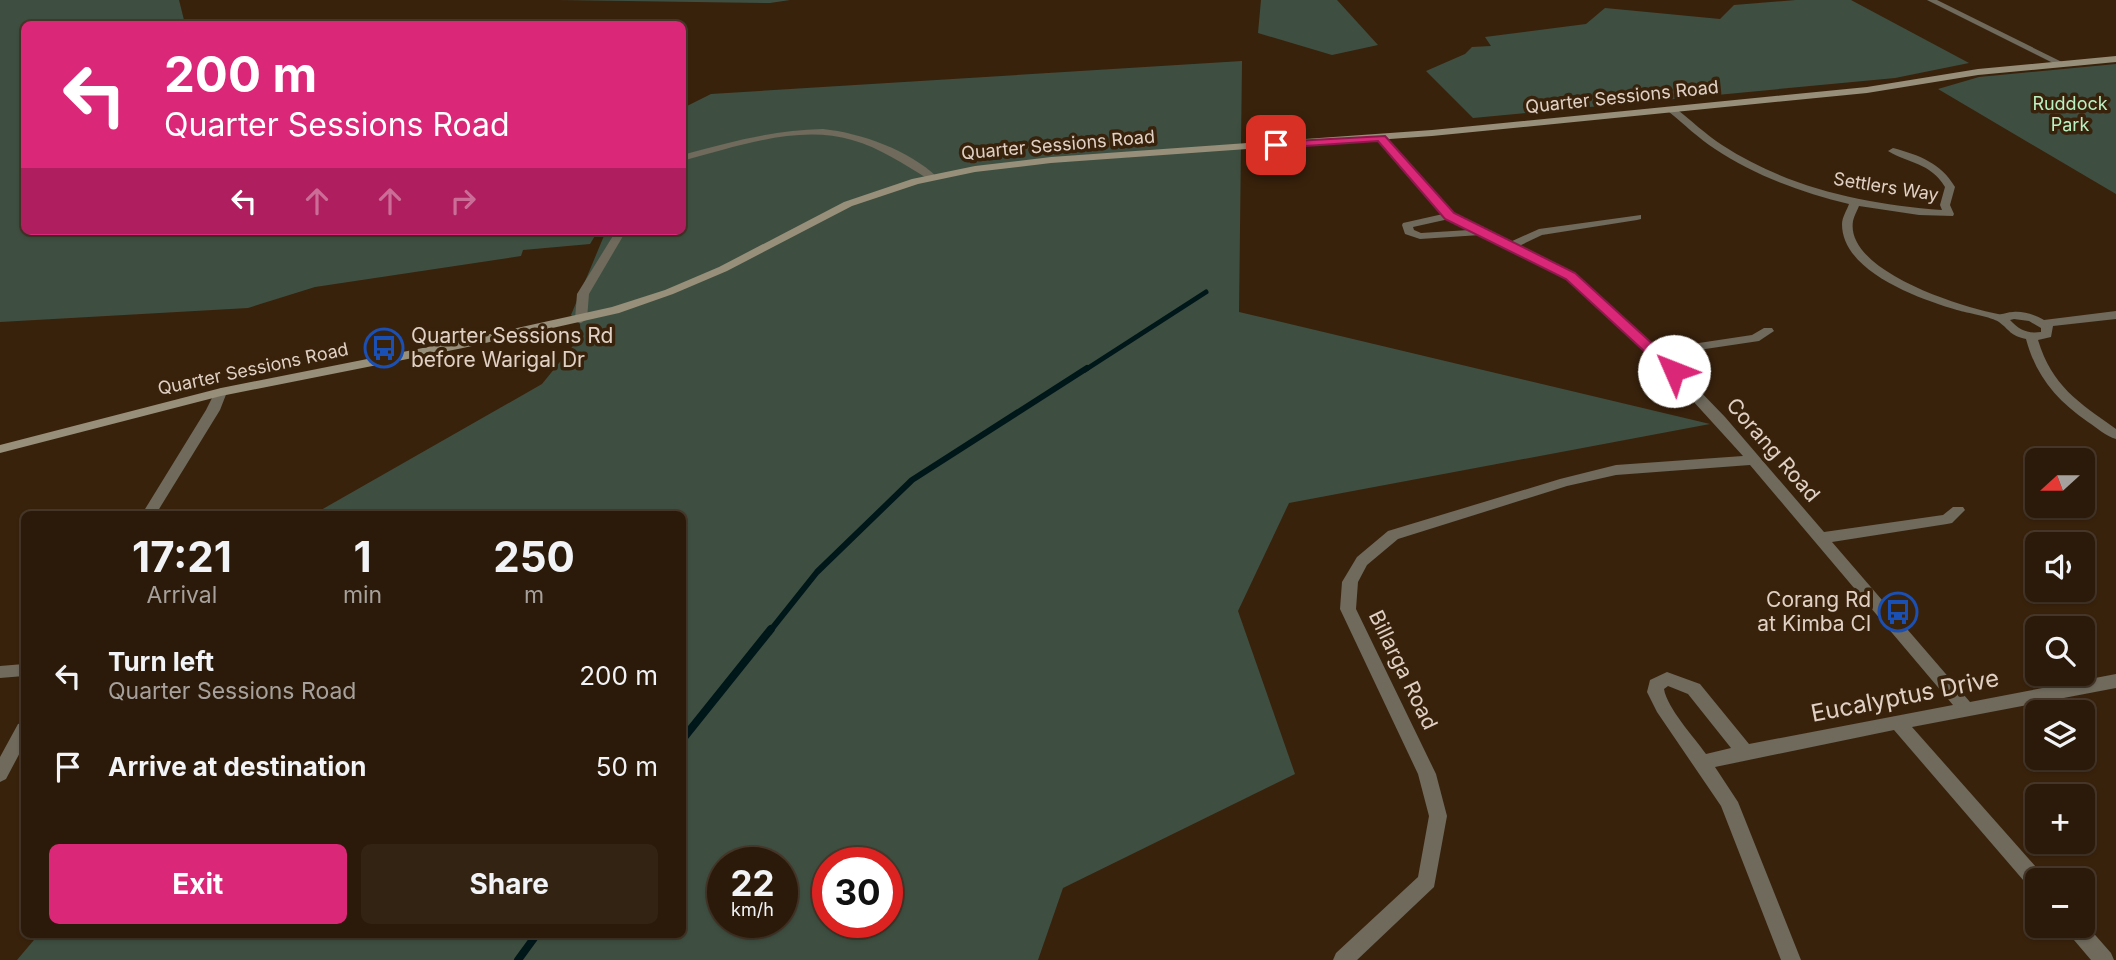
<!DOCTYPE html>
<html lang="en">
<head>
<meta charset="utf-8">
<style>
	:root { --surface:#2b1a09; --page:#332312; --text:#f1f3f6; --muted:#a6a19c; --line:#47382a; --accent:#db2777 }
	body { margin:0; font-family:Inter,sans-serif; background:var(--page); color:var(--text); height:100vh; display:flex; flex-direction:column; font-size:26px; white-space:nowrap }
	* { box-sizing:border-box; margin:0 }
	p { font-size:23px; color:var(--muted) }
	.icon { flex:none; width:38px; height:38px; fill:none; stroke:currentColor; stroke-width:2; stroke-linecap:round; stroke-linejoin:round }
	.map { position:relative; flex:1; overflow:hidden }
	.side { position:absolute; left:21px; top:511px; width:665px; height:427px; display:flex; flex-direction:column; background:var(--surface); border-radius:10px; box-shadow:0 2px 5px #0004,0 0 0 2px var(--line) }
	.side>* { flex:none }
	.top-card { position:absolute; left:21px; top:21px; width:665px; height:214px; border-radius:10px; box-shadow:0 2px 5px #0004,0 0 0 2px var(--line); background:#db2777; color:#fff; overflow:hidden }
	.needle { width:46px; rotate:249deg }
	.fabs { position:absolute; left:2025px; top:448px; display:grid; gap:14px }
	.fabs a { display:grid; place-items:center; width:70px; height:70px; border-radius:10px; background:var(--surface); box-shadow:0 2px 5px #0004,0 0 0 2px var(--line); font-size:35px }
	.speed { position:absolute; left:707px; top:847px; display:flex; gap:14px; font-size:35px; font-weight:700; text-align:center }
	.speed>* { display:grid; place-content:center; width:91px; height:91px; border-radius:50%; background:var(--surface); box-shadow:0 2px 5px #0004,0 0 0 2px var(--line); line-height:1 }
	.speed small { font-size:18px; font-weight:400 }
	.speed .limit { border:10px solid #d22; background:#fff; color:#111 }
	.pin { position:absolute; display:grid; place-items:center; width:60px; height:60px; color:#fff; margin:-30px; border-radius:14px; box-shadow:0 4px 10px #0006 }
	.me { position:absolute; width:77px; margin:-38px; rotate:314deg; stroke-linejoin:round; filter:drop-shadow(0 0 5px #0008) }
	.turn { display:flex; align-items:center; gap:24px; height:147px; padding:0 28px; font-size:32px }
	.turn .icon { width:91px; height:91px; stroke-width:2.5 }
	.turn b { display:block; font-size:49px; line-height:60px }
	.lanes { display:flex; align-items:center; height:66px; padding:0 28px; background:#0003; justify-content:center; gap:35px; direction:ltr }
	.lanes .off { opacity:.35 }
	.eta { display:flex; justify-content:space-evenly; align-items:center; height:119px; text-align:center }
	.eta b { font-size:42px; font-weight:700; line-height:49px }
	.cta { display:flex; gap:14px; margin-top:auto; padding:14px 28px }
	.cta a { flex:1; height:80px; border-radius:10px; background:var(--accent); color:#fff; font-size:28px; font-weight:700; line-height:80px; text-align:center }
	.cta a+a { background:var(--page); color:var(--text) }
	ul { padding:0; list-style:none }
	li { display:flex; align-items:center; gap:21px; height:91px; padding:0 28px }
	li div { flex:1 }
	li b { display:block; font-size:26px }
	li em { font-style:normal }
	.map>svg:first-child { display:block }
	.green { fill:#3e4f41; fill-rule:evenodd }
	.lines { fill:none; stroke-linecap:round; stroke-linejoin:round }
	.stream-far2 { stroke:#00171a; stroke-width:5 }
	.stream-far1 { stroke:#00171a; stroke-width:6 }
	.stream { stroke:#00171a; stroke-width:8 }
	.street { fill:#6f6a5c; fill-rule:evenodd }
	.secondary { fill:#978f79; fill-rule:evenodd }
	.route { fill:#db2777; stroke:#8e194d; stroke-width:2 }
	.labels { text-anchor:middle; stroke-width:7; stroke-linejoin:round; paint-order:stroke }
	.far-street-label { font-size:18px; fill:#e0d1c4; stroke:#39220c }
	.far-park-label { font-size:18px; fill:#baf0c2; stroke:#39220c }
	.poi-label { font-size:21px; fill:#e0d1c4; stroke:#39220c; text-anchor:start }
	.street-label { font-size:21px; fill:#e0d1c4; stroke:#39220c }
	.near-street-label { font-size:24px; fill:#e0d1c4; stroke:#39220c }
</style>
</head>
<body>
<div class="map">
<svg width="2116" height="960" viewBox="0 0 2116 960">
	<rect width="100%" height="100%" fill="#39220c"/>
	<path class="green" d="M 0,0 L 179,0 L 185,24 L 24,24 L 24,231 L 598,231 L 590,244 L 523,250 L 521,256 L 315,287 L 248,308 L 0,322 Z
		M 559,0 L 790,0 L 770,3 Z
		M 1261,0 L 1337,0 L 1378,45 L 1332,55 L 1258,33 Z
		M 1796,0 L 1851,0 L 1969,63 L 1895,78 L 1473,118 L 1426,71 L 1465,54 L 1472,47 L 1491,46 L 1485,37 L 1586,24 L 1605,8 L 1720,19 L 1734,5 Z
		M 1242,61 L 1239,312 L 1710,424 L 1289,503 L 1238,611 L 1295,774 L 1063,888 L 1038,960 L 17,960 L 39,934 L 682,934 L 682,514 L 314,514 L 542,384 L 581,336 L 580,324 L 571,315 L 606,231 L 682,231 L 683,108 L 711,94 ZM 723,863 L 782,863 L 782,922 L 723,922 ZM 828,863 L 887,863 L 887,922 L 828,922 Z
		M 2116,64 L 2116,194 L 1938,89 L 1979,77 Z"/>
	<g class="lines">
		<path class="stream-far2" d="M 1085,370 L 1206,292"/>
		<path class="stream-far1" d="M 770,631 L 817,572 L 912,480 L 1087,368"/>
		<path class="stream" d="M 682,740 L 771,629
			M 518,960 L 537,934"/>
		<path class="street" d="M 1927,0 L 1937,0 L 2066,64 L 2059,66 Z
			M 1669,108 L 1675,108 C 1691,120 1705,134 1722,145 C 1788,188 1864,204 1942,210 L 1940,205 L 1945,187 C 1930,162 1909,164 1888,151 L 1893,148 C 1919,155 1941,163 1955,187 L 1950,205 L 1954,214 L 1953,216 L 1919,215 L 1859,206 C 1857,211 1854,216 1853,221 C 1845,271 1961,307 1998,314 C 2004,315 2007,312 2013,312 C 2024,311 2036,315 2044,320 L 2116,311 L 2116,319 L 2053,326 L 2051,337 L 2038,340 C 2052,386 2078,402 2116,429 L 2116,439 C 2106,436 2097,428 2088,422 C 2056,400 2036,376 2026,339 C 2009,335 2011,331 1999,322 C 1992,317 1967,313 1957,310 C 1920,299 1842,272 1842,224 C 1842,217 1847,210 1849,204 C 1802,193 1756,176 1715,149 C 1698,138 1684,124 1669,112 ZM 2014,319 L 2029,321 L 2041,328 L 2041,332 C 2028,334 2019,330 2010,320 Z
			M 823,129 C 861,133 909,150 937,177 L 928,179 C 904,164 880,148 852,140 C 798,124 735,147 682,161 L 682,155 C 729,142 774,130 823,129 Z
			M 1378,136 L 1384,136 L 1454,214 L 1510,242 L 1539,229 L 1641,215 L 1641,219 L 1637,220 L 1542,235 L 1519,246 L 1574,274 L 1659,349 L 1752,335 L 1764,328 L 1772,328 L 1774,331 L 1759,341 L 1665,355 L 1725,417 L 1824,532 L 1943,515 L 1953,507 L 1963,507 L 1965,510 L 1952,523 L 1947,524 L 1832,542 L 1970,702 L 2116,674 L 2116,688 L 1912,727 L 2044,876 L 2046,880 L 2037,880 L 2037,891 L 2030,888 L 1894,730 L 1715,767 L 1738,802 L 1801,960 L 1781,960 L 1721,806 L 1657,712 L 1647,692 L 1650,680 L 1667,672 L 1700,684 L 1749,744 L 1953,705 L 1750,465 L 1616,475 L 1567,486 L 1398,539 L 1367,565 L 1358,582 L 1356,609 L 1436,774 L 1447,816 L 1434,887 L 1357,960 L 1333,960 L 1336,953 L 1418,877 L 1429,816 L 1418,774 L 1340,609 L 1342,582 L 1357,557 L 1388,531 L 1560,479 L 1616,465 L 1743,456 L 1652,356 L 1566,278 L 1480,235 L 1420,239 L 1405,234 L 1402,225 L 1403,223 L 1443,214 L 1378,140 ZM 1449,219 L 1469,230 L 1421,233 L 1414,230 L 1413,227 ZM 1668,686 L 1688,694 L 1731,748 L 1706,754 C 1694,737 1667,708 1664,689 Z
			M 616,231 L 626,231 L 589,294 L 587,319 L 581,323 L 577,322 L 575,319 L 577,294 Z
			M 221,388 L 227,392 L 220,410 L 156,514 L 142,514 L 206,410 L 215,392 Z
			M 24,664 L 24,676 L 0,678 L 0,666 Z
			M 24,722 L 24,745 L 6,779 L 0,782 L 0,757 L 18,724 Z
			M 2082,920 L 2111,953 L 2114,960 L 2091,960 L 2068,933 L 2065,926 L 2082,926 Z"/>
		<path class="secondary" d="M 2116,56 L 2116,62 L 1978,75 L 1867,93 L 1432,136 L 1051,163 L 975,172 L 918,184 L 852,206 L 727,271 L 673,294 L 619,313 L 463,348 L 221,396 L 0,453 L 0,445 L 221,388 L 463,340 L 612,307 L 665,290 L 719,267 L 844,202 L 912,179 L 975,166 L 1051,157 L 1432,130 L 1867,87 L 1978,69 Z"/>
	</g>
	<path class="route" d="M 1385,136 L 1454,213 L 1575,273 L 1679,368 L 1679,374 L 1669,374 L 1566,279 L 1445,219 L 1378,141 L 1276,148 L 1271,145 L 1276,142 Z"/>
	<defs>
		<symbol id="bus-ring" viewBox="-11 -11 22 22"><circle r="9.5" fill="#39220c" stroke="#1a4fb4" stroke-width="1.5"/><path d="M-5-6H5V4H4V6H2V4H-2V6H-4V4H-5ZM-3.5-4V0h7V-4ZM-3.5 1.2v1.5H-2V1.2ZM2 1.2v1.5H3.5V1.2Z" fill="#1a4fb4"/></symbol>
	</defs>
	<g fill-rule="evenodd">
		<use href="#bus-ring" x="362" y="326" width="44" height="44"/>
		<use href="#bus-ring" x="1876" y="590" width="44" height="44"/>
	</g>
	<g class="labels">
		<g class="far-street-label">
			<text transform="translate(1622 97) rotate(-6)" y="6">Quarter Sessions Road</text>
			<text transform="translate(1058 145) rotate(-5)" y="6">Quarter Sessions Road</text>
			<text transform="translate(1886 187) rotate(9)" y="6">Settlers Way</text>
			<text transform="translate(253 369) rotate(-12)" y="6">Quarter Sessions Road</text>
		</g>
		<g class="far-park-label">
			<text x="2070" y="110">Ruddock<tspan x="2070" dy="21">Park</tspan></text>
		</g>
		<g class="poi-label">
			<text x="411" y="343">Quarter Sessions Rd<tspan x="411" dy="24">before Warigal Dr</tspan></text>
			<text x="1871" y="607" text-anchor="end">Corang Rd<tspan x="1871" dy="24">at Kimba Cl</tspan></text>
		</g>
		<g class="street-label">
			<text transform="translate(1773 450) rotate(49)" y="7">Corang Road</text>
			<text transform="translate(1403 670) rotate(64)" y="7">Billarga Road</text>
		</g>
		<g class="near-street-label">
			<text transform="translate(1905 696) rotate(-11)" y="8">Eucalyptus Drive</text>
		</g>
	</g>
</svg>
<div class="fabs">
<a><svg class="needle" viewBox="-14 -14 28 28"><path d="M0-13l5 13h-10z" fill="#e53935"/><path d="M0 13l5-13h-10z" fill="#a6a19c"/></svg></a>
<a><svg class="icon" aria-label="sound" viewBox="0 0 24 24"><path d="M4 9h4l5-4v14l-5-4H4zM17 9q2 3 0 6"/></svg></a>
<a><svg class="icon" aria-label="search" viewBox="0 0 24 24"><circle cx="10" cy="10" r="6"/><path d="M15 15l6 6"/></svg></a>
<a><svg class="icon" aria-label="layers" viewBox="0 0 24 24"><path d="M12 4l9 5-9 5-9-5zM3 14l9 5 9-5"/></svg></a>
<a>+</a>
<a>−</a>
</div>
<div class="speed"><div>22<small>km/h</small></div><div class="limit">30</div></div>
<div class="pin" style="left:1276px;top:145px;background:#d93025"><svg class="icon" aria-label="arrive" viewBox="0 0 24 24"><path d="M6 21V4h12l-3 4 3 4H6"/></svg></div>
<svg class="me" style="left:1674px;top:371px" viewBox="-20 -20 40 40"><circle r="19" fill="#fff"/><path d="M0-13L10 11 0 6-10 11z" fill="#db2777"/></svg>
<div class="top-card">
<div class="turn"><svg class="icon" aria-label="left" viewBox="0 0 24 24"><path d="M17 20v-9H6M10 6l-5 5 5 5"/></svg><div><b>200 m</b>Quarter Sessions Road</div></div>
<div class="lanes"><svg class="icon" aria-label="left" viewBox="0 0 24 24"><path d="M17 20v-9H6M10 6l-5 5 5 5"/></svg><svg class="icon off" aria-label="ahead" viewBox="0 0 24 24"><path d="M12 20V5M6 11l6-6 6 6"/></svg><svg class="icon off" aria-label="ahead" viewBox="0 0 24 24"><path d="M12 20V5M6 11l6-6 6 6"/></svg><svg class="icon off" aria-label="right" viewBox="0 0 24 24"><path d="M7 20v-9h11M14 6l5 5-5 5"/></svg></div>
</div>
<section class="side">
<div class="eta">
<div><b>17:21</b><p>Arrival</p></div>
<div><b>1</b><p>min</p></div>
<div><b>250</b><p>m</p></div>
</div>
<ul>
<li><svg class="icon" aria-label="left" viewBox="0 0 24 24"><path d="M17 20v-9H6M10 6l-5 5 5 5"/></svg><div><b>Turn left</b><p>Quarter Sessions Road</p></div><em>200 m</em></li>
<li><svg class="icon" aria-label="arrive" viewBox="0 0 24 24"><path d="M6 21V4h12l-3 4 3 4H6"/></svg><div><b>Arrive at destination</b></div><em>50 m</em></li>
</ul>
<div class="cta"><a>Exit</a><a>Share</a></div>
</section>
</div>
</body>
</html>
